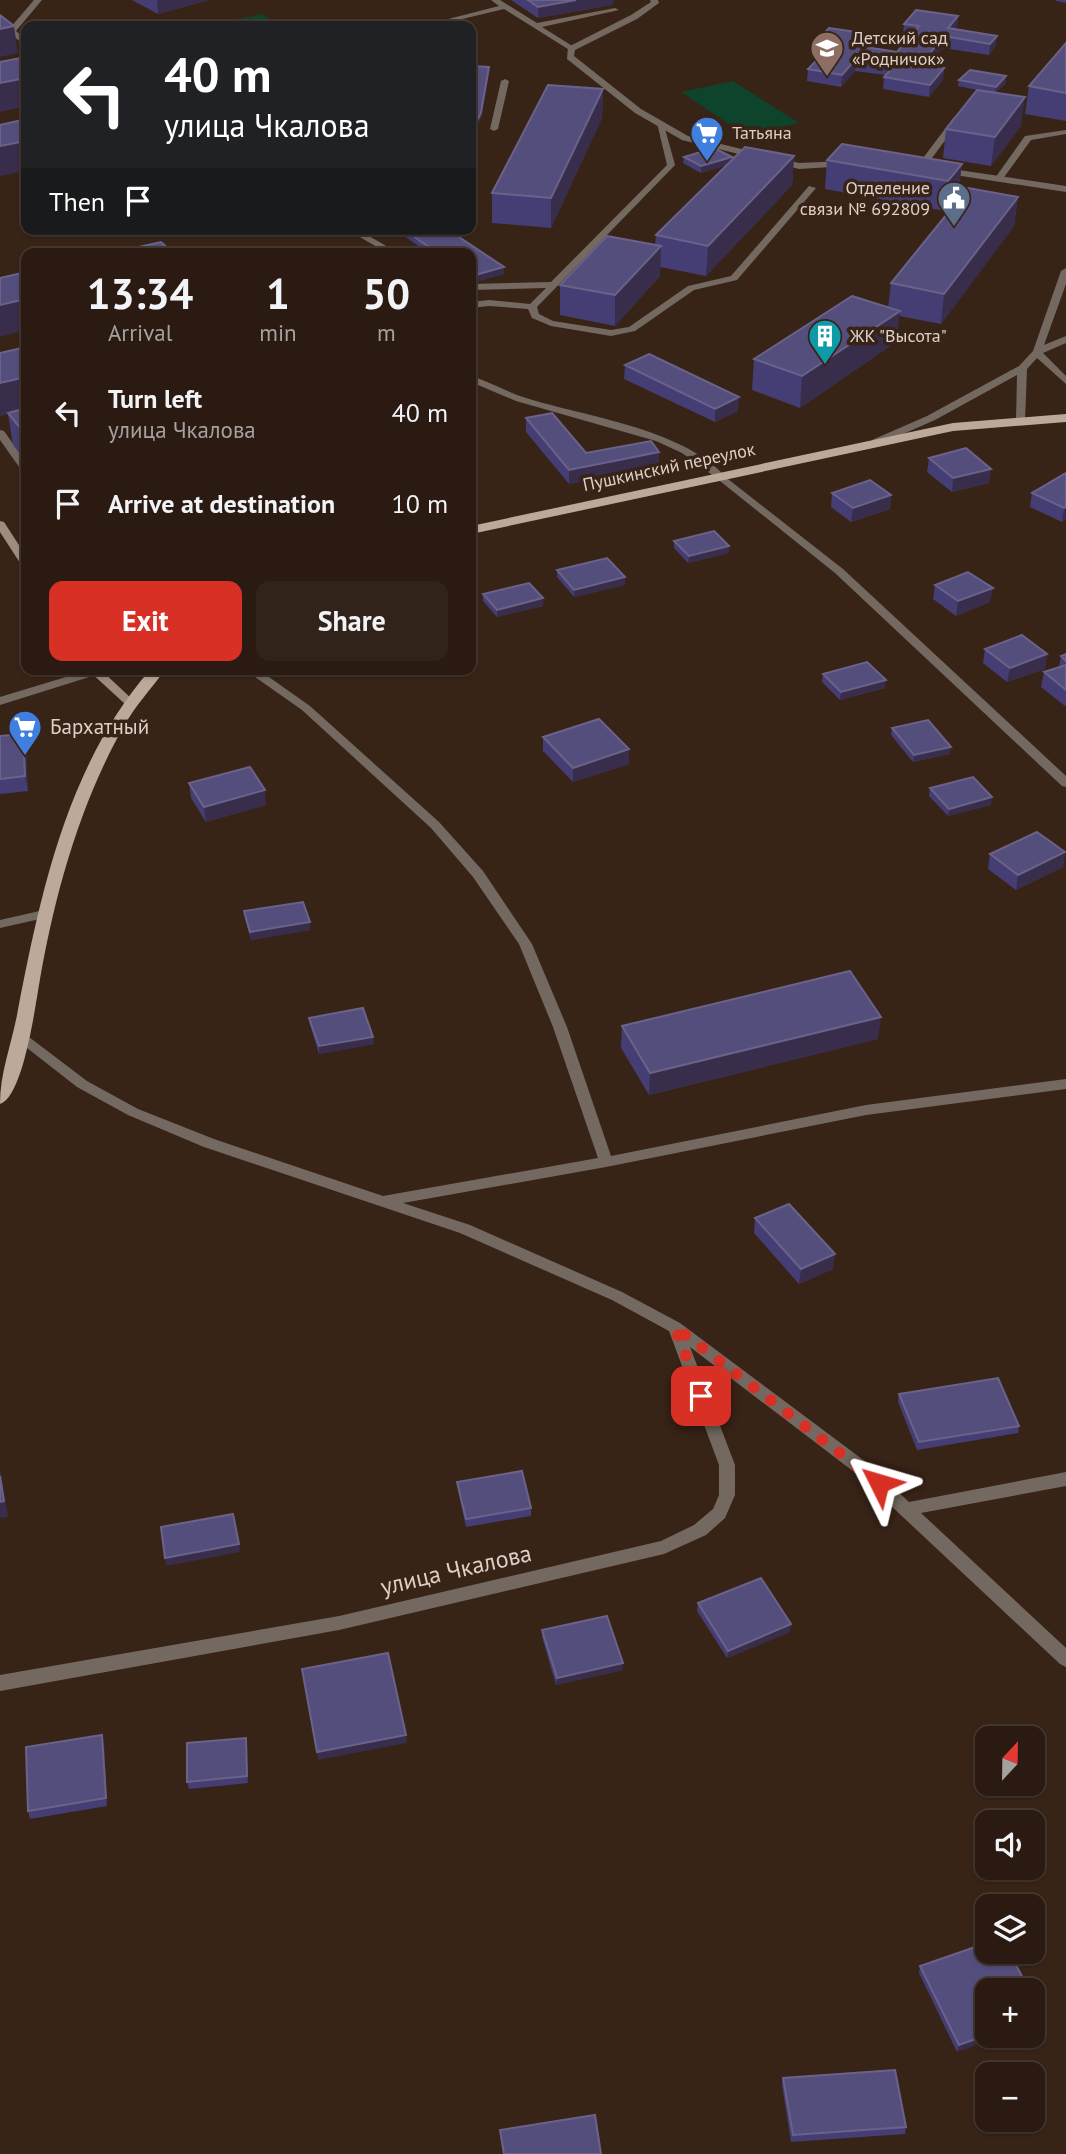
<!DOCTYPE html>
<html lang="en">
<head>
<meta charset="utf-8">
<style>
	:root { --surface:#2a1a11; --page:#32231a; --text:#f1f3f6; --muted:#a5a19f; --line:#463831; --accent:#d93025 }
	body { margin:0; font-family:"PT Sans",sans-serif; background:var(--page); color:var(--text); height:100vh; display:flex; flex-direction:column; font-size:26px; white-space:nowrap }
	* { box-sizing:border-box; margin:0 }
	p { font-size:23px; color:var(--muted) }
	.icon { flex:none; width:38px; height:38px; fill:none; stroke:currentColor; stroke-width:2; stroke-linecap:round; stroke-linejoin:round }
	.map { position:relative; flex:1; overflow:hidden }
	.sheet { position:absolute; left:21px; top:248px; width:455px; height:427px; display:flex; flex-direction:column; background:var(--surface); border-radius:14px; box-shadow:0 2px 5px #0004,0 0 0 2px var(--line) }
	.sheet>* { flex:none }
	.guide { position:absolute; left:21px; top:21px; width:455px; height:214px; border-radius:14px; box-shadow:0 2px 5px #0004,0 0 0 2px var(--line); background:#202124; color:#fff; overflow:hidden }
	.needle { width:46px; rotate:22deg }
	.tools { position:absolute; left:975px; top:1726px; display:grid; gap:14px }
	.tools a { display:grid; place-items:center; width:70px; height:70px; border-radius:14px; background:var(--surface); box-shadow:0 2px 5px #0004,0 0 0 2px var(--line); font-size:35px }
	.pin { position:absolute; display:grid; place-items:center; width:60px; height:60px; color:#fff; margin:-30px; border-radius:14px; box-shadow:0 4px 10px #0006 }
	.me { position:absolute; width:77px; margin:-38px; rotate:310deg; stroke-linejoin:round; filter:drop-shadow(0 0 5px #0008) }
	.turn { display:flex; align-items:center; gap:24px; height:147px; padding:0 28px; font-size:32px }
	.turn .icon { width:91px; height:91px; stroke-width:2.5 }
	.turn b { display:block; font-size:49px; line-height:60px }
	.then { display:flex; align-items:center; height:66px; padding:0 28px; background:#0003; gap:14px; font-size:26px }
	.eta { display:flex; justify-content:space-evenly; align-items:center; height:119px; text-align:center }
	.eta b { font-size:42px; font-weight:800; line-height:49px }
	.cta { display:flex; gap:14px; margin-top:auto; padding:14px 28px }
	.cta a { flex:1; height:80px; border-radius:14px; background:var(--accent); color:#fff; font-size:28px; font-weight:800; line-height:80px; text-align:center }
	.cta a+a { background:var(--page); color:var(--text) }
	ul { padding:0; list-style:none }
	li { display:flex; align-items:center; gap:21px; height:91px; padding:0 28px }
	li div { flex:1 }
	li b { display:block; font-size:26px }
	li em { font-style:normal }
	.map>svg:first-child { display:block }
	.green { fill:#0e442b }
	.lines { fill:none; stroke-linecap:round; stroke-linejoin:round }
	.lane { fill:#736961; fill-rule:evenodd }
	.street { fill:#736961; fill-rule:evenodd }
	.secondary { fill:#9d8d81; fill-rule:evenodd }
	.primary { fill:#bda999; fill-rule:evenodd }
	.wall { fill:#443e74 }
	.shaded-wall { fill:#382d4b }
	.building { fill:#544e7d; stroke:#6a6289; stroke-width:2 }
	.route { stroke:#d93025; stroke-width:12; stroke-dasharray:0 21.6 }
	.labels { text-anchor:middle; stroke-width:7; stroke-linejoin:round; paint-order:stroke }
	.far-poi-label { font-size:18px; fill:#ded0c8; stroke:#382317; text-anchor:start }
	.far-street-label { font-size:18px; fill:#ded0c8; stroke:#382317 }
	.poi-label { font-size:21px; fill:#ded0c8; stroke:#382317; text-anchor:start }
	.near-street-label { font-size:24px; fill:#ded0c8; stroke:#382317 }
</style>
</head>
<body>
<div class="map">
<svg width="1066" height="2154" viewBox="0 0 1066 2154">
	<rect width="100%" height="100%" fill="#382317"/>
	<path class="green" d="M 263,14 L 278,26 L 202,26 Z
		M 733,81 L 799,123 L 745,135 L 681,92 Z"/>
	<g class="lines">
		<path class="lane" d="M 34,0 L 42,0 L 16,31 L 26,40 L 26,46 L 9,33 L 0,29 L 0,25 L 10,28 Z
			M 491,0 L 500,0 L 537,23 L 615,8 L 619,10 L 542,27 L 574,47 L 575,49 L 571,51 L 504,9 L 433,26 L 421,26 L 499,6 Z
			M 505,79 L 509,81 L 498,129 L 494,131 L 490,129 L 501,81 Z
			M 954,117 L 961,119 L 923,170 L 917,170 L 917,166 Z
			M 657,123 L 664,125 L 675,165 L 537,307 L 539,314 L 553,321 L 611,330 L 629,327 L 688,286 L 731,276 L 809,186 L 816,188 L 737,280 L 694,290 L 635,331 L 611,336 L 551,326 L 532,318 L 528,309 L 489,306 L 471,308 L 471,302 L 489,300 L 530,304 L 546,288 L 471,290 L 471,284 L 551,282 L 667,165 Z
			M 1066,130 L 1066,134 L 1031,140 L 1002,180 L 996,180 L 995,178 L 1025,136 Z
			M 346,229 L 357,229 L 400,254 L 389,254 Z
			M 1066,268 L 1066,284 L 1044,345 L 1066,336 L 1066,343 L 1043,353 L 1066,376 L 1066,384 L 1037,358 L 1027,369 L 1025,422 L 1016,420 L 1017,375 L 935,420 L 880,444 L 872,444 L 872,440 L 927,416 L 1019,366 L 1033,351 L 1061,271 Z
			M 471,376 C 490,382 507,392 526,398 C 587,417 679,428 724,475 L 723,477 L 715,477 L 682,453 L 656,441 L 516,401 L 471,382 Z
			M 0,430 L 4,431 L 26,462 L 26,472 L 22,471 L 0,440 Z"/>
		<path class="street" d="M 650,0 L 658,0 L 659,3 L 637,19 L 575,50 L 574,56 L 641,109 L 688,136 L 799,163 L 844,161 L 848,164 L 847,166 L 799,169 L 682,140 L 635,113 L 567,59 L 568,47 L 631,15 L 651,2 Z
			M 945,168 L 1066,186 L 1066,192 L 942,173 L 942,169 Z
			M 719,472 L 843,569 L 1066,776 L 1066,787 L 1062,786 L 835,573 L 715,477 L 714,475 Z
			M 89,670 L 101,672 L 99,674 L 0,705 L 0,697 Z
			M 245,670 L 259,670 L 310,706 L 439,822 L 483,871 L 532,944 L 567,1027 L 611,1156 L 866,1105 L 1066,1079 L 1066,1089 L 866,1115 L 606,1167 L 403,1203 L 470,1225 L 622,1292 L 680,1323 L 870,1465 L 909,1502 L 1066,1472 L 1066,1486 L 921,1513 L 1066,1648 L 1066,1667 L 1060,1664 L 858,1475 L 690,1347 L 735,1465 L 735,1495 L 725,1518 L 706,1535 L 664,1554 L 339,1630 L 0,1691 L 0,1675 L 339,1616 L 661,1541 L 694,1525 L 713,1509 L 719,1495 L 719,1465 L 669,1331 L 612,1300 L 460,1233 L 204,1147 L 128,1115 L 77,1087 L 13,1037 L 15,1034 L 25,1034 L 87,1081 L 138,1109 L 214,1139 L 383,1196 L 598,1158 L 553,1027 L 519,944 L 473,877 L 431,828 L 302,710 Z
			M 44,910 L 51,914 L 49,917 L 0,928 L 0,920 Z"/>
		<path class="secondary" d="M 0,521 L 4,522 L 26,556 L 26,567 L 22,566 L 0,532 Z
			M 88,670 L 101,670 L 133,700 L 133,704 L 125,704 Z"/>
		<path class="primary" d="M 1066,414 L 1066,422 L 953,431 L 471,534 L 471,526 L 953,423 Z
			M 150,670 L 165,670 C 151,689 135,706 124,726 C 79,805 54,897 39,985 C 35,1008 23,1097 0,1104 C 0,1073 11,1046 17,1015 C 40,895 67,765 150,670 Z"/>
	</g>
	<path class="wall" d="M 132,0 L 209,0 L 158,14 Z
		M 511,0 L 614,0 L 612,5 L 538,18 Z
		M 1056,0 L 1066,0 L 1066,3 L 1056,1 Z
		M 958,16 L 957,28 L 956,29 L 997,36 L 995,47 L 989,55 L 943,48 L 928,66 L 944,68 L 943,80 L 929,97 L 883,89 L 884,77 L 886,75 L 855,71 L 841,87 L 807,81 L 808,69 L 821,55 L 815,54 L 816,42 L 869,46 L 869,47 L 897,52 L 910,36 L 903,35 L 904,24 Z
		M 26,28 L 26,38 L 23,35 L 22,29 Z
		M 1066,43 L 1066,121 L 1025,114 L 1029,86 Z
		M 1006,76 L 1006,83 L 995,93 L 1021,126 L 991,166 L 943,158 L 946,129 L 977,90 L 958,86 L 959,80 Z
		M 603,89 L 602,118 L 551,228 L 492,223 L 492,193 Z
		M 794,156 L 792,185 L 706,276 L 660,267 L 660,276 L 615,326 L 560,315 L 560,285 L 655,245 L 656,235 L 727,165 L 701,173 L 683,163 L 684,157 L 732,157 L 732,160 Z
		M 827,160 L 962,164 L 958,194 L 945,211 L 825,189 Z
		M 1018,197 L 1014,226 L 941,324 L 899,316 L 896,342 L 800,408 L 752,390 L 754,359 L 888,308 L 891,283 Z
		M 394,229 L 447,229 L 504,267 L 504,274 L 472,283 L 471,282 L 471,254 L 430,254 Z
		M 26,347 L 26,461 L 13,445 L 8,414 L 0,416 L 0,353 Z
		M 625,365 L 738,411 L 715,422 L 624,379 Z
		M 526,418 L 586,453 L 659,452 L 659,466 L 569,484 L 526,432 Z
		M 929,458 L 989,483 L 952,492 L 927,472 Z
		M 1066,473 L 1066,519 L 1062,522 L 1030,507 L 1032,493 Z
		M 832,493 L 891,495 L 890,509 L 851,522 L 831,507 Z
		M 674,541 L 729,546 L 729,553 L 688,563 L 674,548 Z
		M 557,570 L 625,585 L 574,597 L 557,577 Z
		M 935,585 L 990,602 L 956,616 L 933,599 Z
		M 483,594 L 543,598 L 543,606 L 497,617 L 483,601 Z
		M 985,649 L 1047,654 L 1045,669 L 1007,682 L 983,663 Z
		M 1066,654 L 1066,705 L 1065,706 L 1041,687 L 1044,672 L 1059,667 L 1061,656 Z
		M 823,674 L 885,688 L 840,700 L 822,682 Z
		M 892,728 L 950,754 L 913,762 L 891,735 Z
		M 0,736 L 26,749 L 28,791 L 0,794 Z
		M 543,737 L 629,749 L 629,764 L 573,782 L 543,751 Z
		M 189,783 L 266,805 L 206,822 L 191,798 Z
		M 930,788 L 991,805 L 948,816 L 929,796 Z
		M 1065,852 L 1063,867 L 1016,890 L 988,869 L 990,854 Z
		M 244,911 L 310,922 L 310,930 L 251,940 L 245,919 Z
		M 309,1018 L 373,1037 L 374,1044 L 319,1054 L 310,1025 Z
		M 622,1026 L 878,1039 L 649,1095 L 621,1048 Z
		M 755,1218 L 833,1269 L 799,1284 L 754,1233 Z
		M 899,1394 L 1019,1426 L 1018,1433 L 917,1450 L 898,1402 Z
		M 457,1482 L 531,1508 L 531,1516 L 466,1527 L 458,1490 Z
		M 698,1603 L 790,1632 L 727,1658 L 697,1611 Z
		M 542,1630 L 623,1670 L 556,1685 L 542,1637 Z
		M 246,1738 L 248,1783 L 189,1789 L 187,1782 Z
		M 104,1743 L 107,1806 L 30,1819 L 28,1811 Z
		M 920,1966 L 1029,1990 L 957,2052 L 919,1973 Z
		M 783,2078 L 906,2127 L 905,2134 L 791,2142 L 782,2085 Z"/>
	<path class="shaded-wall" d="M 157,0 L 209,0 L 158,14 Z
		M 576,0 L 614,0 L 612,5 L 538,18 L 538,7 Z
		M 958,16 L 957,28 L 949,37 L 948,28 Z
		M 14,26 L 18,53 L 0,57 L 0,29 Z
		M 871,34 L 869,46 L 859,58 L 860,46 Z
		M 944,36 L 943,48 L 919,76 L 920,65 Z
		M 997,36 L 995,47 L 989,55 L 990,44 Z
		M 856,59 L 855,71 L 841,87 L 842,75 Z
		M 489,67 L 489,73 L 481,119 L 471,139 L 471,132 Z
		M 944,68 L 943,80 L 929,97 L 930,85 Z
		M 1006,76 L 1006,83 L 995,93 L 996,87 Z
		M 26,78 L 26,106 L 0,112 L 0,83 Z
		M 603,89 L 602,118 L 551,228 L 551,198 Z
		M 1025,97 L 1021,126 L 991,166 L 995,137 Z
		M 26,141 L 26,171 L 0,176 L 0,146 Z
		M 794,156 L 792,185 L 706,276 L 708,246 Z
		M 732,157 L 731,164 L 701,173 L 701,166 Z
		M 962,164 L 958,194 L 945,211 L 948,181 Z
		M 1018,197 L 1014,226 L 941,324 L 944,294 Z
		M 661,246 L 660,276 L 615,326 L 615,295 Z
		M 504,267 L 504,274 L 472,283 L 472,276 Z
		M 26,299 L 26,330 L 0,337 L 0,305 Z
		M 900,311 L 896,342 L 800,408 L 802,376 Z
		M 26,377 L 26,409 L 0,416 L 0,383 Z
		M 739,397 L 738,411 L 715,422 L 715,409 Z
		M 659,452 L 659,466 L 569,484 L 569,470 Z
		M 991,469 L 989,483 L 952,492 L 953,478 Z
		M 891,495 L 890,509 L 851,522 L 853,508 Z
		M 1066,507 L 1066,519 L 1062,522 L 1064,508 Z
		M 729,546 L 729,553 L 688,563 L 689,556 Z
		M 625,577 L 625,585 L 574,597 L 574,590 Z
		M 993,588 L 990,602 L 956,616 L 958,601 Z
		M 543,598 L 543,606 L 497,617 L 497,610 Z
		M 1047,654 L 1045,669 L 1007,682 L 1010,668 Z
		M 886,680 L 885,688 L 840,700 L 841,692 Z
		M 23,734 L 26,749 L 28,791 L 25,776 Z
		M 951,747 L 950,754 L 913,762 L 914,755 Z
		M 629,749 L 629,764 L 573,782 L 573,768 Z
		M 265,790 L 266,805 L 206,822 L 204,807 Z
		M 992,797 L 991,805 L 948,816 L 949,809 Z
		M 1065,852 L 1063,867 L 1016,890 L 1018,875 Z
		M 310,922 L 310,930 L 251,940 L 250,932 Z
		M 881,1017 L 878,1039 L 649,1095 L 650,1073 Z
		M 373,1037 L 374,1044 L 319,1054 L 319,1046 Z
		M 835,1254 L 833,1269 L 799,1284 L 801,1269 Z
		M 0,1468 L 8,1517 L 0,1518 Z
		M 239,1544 L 240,1552 L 166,1566 L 165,1558 Z
		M 791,1624 L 790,1632 L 727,1658 L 728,1651 Z
		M 623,1663 L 623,1670 L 556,1685 L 557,1678 Z
		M 102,1735 L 104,1743 L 107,1806 L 106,1798 Z
		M 406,1735 L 407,1743 L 318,1760 L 317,1752 Z
		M 246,1738 L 247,1745 L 248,1783 L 247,1776 Z
		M 1042,2015 L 1040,2022 L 1032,2025 L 1032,2019 Z
		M 987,2035 L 1004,2035 L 957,2052 L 959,2045 Z"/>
	<path class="building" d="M 528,0 L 576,0 L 538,7 Z
		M 916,10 L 958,16 L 948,28 L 997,36 L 990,44 L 944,36 L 920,65 L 944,68 L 930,85 L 884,77 L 895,65 L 856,59 L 842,75 L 808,69 L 831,45 L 816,42 L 829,28 L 871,34 L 860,46 L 897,52 L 919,26 L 904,24 Z
		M 0,15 L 14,26 L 0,29 Z
		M 1066,43 L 1066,93 L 1029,86 Z
		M 26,57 L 26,78 L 0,83 L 0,62 Z
		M 471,66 L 489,67 L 481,113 L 471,132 Z
		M 970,70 L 1006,76 L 996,87 L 959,80 Z
		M 548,85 L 603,89 L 551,198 L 492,193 Z
		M 977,90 L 1025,97 L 995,137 L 946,129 Z
		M 26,119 L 26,141 L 0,146 L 0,125 Z
		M 842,144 L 962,164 L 948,181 L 827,160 Z
		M 745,147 L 794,156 L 708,246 L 656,235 Z
		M 714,148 L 732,157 L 701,166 L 684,157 Z
		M 968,188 L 1018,197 L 944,294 L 891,283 Z
		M 403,229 L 447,229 L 504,267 L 472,276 L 471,276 L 471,254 L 439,254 Z
		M 607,236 L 661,246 L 615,295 L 560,285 Z
		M 161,242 L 174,254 L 107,254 Z
		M 26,272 L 26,299 L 0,305 L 0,278 Z
		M 852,296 L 900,311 L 802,376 L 754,359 Z
		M 26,347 L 26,377 L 0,383 L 0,353 Z
		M 649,354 L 739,397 L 715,409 L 625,365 Z
		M 26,408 L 26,435 L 8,413 Z
		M 552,413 L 586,453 L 651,441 L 659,452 L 569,470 L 526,418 Z
		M 966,448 L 991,469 L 953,478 L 929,458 Z
		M 1066,473 L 1066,507 L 1064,508 L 1032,493 Z
		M 870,480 L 891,495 L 853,508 L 832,493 Z
		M 714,531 L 729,546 L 689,556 L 674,541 Z
		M 607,558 L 625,577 L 574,590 L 557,570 Z
		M 968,572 L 993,588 L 958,601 L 935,585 Z
		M 529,583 L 543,598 L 497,610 L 483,594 Z
		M 1022,635 L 1047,654 L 1010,668 L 985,649 Z
		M 1066,654 L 1066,661 L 1061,656 Z
		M 867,662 L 886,680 L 841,692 L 823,674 Z
		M 1066,665 L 1066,690 L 1044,672 Z
		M 599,719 L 629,749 L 573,768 L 543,737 Z
		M 928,720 L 951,747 L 914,755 L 892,728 Z
		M 23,734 L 25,776 L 0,779 L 0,736 Z
		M 250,767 L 265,790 L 204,807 L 189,783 Z
		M 973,777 L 992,797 L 949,809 L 930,788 Z
		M 1037,832 L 1065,852 L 1018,875 L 990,854 Z
		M 303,902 L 310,922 L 250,932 L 244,911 Z
		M 850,971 L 881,1017 L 650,1073 L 622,1026 Z
		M 363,1008 L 373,1037 L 319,1046 L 309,1018 Z
		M 789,1204 L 835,1254 L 801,1269 L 755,1218 Z
		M 998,1378 L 1019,1426 L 919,1442 L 899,1394 Z
		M 522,1471 L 531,1508 L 466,1519 L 457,1482 Z
		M 0,1476 L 4,1501 L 0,1502 Z
		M 233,1514 L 239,1544 L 165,1558 L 161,1527 Z
		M 761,1578 L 791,1624 L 728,1651 L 698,1603 Z
		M 607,1616 L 623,1663 L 557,1678 L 542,1630 Z
		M 388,1653 L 406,1735 L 317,1752 L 302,1669 Z
		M 102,1735 L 106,1798 L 28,1811 L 26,1747 Z
		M 246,1738 L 247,1776 L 187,1782 L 187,1743 Z
		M 987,1943 L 987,1951 L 1009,1951 L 1029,1990 L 987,1990 L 987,2035 L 959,2045 L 920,1966 Z
		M 1032,1996 L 1042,2015 L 1032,2019 Z
		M 895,2070 L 906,2127 L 793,2135 L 783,2078 Z
		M 595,2115 L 601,2154 L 504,2154 L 500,2130 Z"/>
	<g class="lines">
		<path class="route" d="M 701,1396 L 675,1327 L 879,1483"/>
	</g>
	<defs>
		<symbol id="school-pin" viewBox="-11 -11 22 30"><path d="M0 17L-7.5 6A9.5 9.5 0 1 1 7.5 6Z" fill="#8d6e63" stroke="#382317"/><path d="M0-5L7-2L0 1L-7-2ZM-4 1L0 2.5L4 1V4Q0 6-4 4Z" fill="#fff"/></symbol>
		<symbol id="supermarket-pin" viewBox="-11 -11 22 30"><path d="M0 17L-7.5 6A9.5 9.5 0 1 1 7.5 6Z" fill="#3f7fe0" stroke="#382317"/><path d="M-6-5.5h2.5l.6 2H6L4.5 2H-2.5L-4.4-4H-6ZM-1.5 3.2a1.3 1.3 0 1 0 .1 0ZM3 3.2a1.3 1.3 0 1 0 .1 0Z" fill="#fff"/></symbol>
		<symbol id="civic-pin" viewBox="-11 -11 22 30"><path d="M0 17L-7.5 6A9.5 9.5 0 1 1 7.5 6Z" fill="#5c6f8a" stroke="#382317"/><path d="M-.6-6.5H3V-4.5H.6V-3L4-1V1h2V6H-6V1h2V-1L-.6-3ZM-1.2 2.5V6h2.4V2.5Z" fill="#fff"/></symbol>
		<symbol id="building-pin" viewBox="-11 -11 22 30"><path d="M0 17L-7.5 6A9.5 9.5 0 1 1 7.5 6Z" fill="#0f9aa8" stroke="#382317"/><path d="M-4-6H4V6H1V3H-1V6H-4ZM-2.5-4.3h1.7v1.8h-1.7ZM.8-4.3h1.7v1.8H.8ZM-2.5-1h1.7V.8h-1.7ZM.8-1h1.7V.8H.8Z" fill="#fff"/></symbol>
	</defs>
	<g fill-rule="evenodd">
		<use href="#school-pin" x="808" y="29" width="38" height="52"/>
		<use href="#supermarket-pin" x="688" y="114" width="38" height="52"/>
		<use href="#civic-pin" x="935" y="179" width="38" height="52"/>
		<use href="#building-pin" x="806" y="317" width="38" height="52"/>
		<use href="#supermarket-pin" x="6" y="708" width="38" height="52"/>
	</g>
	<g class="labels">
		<g class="far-poi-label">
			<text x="852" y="44">Детский сад<tspan x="852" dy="21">«Родничок»</tspan></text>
			<text x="732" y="139">Татьяна</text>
			<text x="930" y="194" text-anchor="end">Отделение<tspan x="930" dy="21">связи № 692809</tspan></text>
			<text x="850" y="342">ЖК "Высота"</text>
		</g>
		<g class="far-street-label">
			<text transform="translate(669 467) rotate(-12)" y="6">Пушкинский переулок</text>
		</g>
		<g class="poi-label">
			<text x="50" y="734">Бархатный</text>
		</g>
		<g class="near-street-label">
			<text transform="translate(456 1570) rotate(-13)" y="8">улица Чкалова</text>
		</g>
	</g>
</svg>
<div class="tools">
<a><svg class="needle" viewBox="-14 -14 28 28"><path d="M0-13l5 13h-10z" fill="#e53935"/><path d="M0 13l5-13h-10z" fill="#a5a19f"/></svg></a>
<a><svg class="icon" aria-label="sound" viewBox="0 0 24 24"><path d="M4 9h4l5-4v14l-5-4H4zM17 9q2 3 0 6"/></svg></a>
<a><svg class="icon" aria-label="layers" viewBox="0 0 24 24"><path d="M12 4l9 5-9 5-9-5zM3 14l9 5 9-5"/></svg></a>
<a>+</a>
<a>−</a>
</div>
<div class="pin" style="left:701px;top:1396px;background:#d93025"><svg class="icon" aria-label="arrive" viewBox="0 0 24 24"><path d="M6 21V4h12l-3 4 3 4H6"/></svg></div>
<svg class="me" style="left:879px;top:1483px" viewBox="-20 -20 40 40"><path d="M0-17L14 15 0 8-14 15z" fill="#d93025" stroke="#fff" stroke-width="4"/></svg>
<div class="guide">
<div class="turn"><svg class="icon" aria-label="left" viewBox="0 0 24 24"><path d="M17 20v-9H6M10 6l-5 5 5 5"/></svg><div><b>40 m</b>улица Чкалова</div></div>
<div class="then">Then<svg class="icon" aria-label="arrive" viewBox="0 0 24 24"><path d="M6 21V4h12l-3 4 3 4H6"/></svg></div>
</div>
<section class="sheet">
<div class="eta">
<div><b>13:34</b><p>Arrival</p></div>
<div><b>1</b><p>min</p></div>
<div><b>50</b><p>m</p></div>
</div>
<ul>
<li><svg class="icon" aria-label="left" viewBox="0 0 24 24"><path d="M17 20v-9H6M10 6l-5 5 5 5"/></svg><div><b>Turn left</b><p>улица Чкалова</p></div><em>40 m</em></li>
<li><svg class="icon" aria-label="arrive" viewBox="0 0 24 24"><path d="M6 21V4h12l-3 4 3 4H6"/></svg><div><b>Arrive at destination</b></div><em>10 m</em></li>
</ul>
<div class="cta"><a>Exit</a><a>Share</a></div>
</section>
</div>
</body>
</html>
